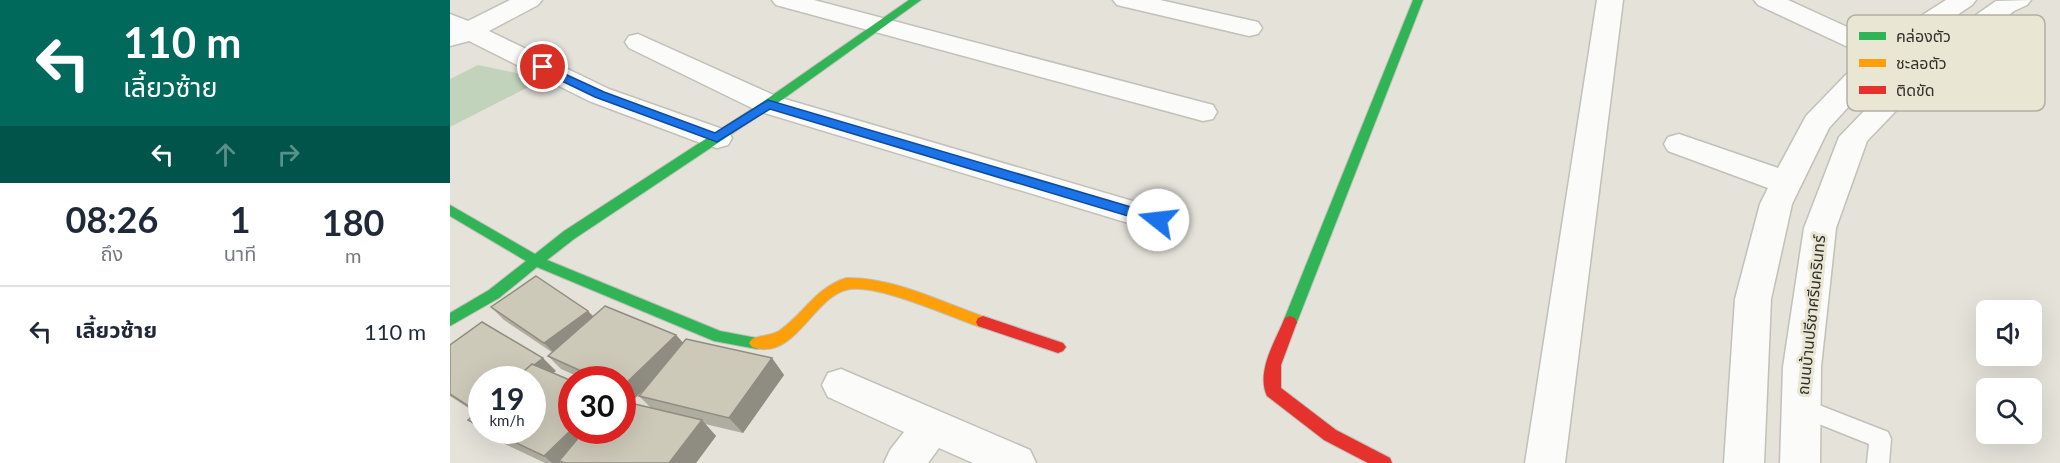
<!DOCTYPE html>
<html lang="th">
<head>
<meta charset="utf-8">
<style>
	:root { --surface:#fff; --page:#f2f2f3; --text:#1f2937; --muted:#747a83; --line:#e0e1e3 }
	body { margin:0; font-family:Lato,"Noto Sans Thai",sans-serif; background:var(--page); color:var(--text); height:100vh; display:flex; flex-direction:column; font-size:22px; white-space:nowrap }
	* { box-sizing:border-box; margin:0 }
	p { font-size:20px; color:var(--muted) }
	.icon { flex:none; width:33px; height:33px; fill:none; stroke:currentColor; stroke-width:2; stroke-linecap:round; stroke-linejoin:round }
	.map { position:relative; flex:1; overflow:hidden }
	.drawer { display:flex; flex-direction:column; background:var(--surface); width:450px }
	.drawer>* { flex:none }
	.guide { background:#00695c; color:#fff; overflow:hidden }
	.fabs { position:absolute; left:1526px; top:300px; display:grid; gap:12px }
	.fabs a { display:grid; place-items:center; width:66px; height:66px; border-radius:9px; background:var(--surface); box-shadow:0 6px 24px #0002; font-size:30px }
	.speed { position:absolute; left:18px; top:366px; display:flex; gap:12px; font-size:30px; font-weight:700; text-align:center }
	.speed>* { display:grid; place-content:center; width:78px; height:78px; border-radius:50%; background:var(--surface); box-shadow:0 6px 24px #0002; line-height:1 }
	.speed small { font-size:15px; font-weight:400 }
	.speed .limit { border:9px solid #d22; background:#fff; color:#111 }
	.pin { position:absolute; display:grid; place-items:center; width:51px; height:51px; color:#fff; margin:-26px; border:3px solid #fff; border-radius:50%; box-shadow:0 2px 6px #0007 }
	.me { position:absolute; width:66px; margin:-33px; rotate:286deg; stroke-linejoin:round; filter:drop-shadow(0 0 4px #0008) }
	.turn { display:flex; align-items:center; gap:21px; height:126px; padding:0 24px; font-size:27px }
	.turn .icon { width:78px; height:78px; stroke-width:2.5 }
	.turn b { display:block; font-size:42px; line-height:51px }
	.lanes { display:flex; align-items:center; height:57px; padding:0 24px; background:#0003; justify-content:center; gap:30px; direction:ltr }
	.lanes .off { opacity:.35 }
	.eta { display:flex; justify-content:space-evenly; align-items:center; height:102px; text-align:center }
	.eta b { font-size:36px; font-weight:700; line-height:42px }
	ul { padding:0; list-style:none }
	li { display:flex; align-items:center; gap:18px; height:90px; padding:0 24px; border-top:2px solid var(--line) }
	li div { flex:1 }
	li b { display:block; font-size:22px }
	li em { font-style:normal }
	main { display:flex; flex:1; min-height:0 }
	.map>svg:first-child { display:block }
	.green { fill:#c1d3bb }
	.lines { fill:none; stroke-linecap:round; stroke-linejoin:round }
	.lane-casing { stroke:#c1c0b9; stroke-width:3 }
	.street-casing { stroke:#c1c0b9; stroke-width:3 }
	.fast-casing { stroke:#c1c0b9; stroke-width:2 }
	.slow-casing { stroke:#c1c0b9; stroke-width:2 }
	.jam-casing { stroke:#c1c0b9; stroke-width:2 }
	.lane { fill:#fbfbf9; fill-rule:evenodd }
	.street { fill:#fbfbf9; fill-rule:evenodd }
	.fast { fill:#30b455; fill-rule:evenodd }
	.slow { fill:#ff9f0a; fill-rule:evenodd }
	.jam { fill:#e5322d; fill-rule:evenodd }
	.wall { fill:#afad9f; fill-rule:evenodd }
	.shaded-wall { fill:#8f8d82 }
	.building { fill:#ccc9b9; stroke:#8f8d82; stroke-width:1.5 }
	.route { fill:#1a73e8; stroke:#114b97; stroke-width:1.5 }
	.labels { text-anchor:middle; stroke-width:6; stroke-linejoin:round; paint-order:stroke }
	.street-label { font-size:16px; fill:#313029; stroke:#e9e6d4 }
	.key { fill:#e9e6d4; stroke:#b2afa1; stroke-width:1.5 }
	.key-label { font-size:16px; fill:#313029 }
</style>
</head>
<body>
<main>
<section class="drawer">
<div class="guide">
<div class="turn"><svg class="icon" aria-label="left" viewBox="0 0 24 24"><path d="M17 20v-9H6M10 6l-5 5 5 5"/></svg><div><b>110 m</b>เลี้ยวซ้าย</div></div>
<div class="lanes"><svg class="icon" aria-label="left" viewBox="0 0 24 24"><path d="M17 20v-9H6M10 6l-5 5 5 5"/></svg><svg class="icon off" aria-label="ahead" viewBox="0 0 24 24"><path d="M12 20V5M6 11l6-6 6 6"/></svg><svg class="icon off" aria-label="right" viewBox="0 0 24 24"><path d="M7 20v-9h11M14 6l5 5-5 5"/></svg></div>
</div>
<div class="eta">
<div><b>08:26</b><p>ถึง</p></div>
<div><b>1</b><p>นาที</p></div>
<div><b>180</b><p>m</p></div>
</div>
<ul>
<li><svg class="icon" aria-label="left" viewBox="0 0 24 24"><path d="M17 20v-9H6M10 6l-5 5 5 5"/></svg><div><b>เลี้ยวซ้าย</b></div><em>110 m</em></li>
</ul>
</section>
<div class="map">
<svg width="1610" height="463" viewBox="0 0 1610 463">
	<rect width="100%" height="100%" fill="#e4e2d9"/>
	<path class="green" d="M 28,65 L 94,79 L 0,127 L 0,79 Z"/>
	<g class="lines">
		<defs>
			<path id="lane" d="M 1351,398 L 1438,432 L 1441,439 L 1439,463 L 1417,463 L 1419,444 L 1344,414 L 1340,407 L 1344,400 Z"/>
			<path id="street" d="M 60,0 L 92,0 L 88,5 L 39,31 L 159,89 L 278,131 L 282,138 L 278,145 L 267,148 L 256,145 L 139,101 L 19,41 L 0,46 L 0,14 L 18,21 Z
				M 322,0 L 364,0 L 763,105 L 767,112 L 763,119 L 753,121 L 326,5 Z
				M 663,0 L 710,0 L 808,22 L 812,28 L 808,34 L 799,36 L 667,5 Z
				M 1147,0 L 1173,0 L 1115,463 L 1075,463 Z
				M 1304,0 L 1338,0 L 1430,42 L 1496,0 L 1526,0 L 1522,5 L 1442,59 L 1379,128 L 1342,204 L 1321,299 L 1314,463 L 1274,463 L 1285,299 L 1310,204 L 1318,188 L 1218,151 L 1214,144 L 1218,137 L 1229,134 L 1328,168 L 1356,116 L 1415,55 L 1308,5 Z
				M 1581,0 L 1577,5 L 1564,11 L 1487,68 L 1417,141 L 1386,228 L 1371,367 L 1370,463 L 1330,463 L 1333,367 L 1354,228 L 1389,137 L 1467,56 L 1546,1 Z
				M 188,34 L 328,97 L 720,212 L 724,220 L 720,228 L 708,232 L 308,111 L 179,48 L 175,42 L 179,36 Z
				M 391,369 L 580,450 L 586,463 L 523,463 L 489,448 L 478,463 L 434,463 L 440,450 L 454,432 L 378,397 L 372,385 L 378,373 Z"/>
			<path id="fast" d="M 459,0 L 471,0 L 322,107 L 124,239 L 97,260 L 270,331 L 312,339 L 315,343 L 312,347 L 307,349 L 264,341 L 87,267 L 49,298 L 0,326 L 0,313 L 39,290 L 76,261 L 0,216 L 0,205 L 85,254 L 114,231 L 314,101 Z
				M 963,0 L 973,0 L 847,322 L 845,326 L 840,328 L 835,326 L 833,322 Z"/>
			<path id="slow" d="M 396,278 C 444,277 493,303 538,318 L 540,322 L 538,326 L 533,328 C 502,318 425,282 396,290 C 362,299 344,362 302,347 L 299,343 L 302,339 C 311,335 320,336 329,331 C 355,313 364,289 396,278 Z"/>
			<path id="jam" d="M 533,316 L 613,343 L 616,347 L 613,351 L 608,353 L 528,326 L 526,322 L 528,318 Z
				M 840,316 L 845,318 L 847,322 L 831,365 L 831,388 L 886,430 L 940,458 L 942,463 L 918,463 L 874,440 L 817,396 C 806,373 824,343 833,322 L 835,318 Z"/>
		</defs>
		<use href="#lane" class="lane-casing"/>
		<use href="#street" class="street-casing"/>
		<use href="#fast" class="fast-casing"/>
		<use href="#slow" class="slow-casing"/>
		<use href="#jam" class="jam-casing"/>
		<use href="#lane" class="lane"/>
		<use href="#street" class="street"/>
		<use href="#fast" class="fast"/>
		<use href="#slow" class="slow"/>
		<use href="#jam" class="jam"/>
	</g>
	<path class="wall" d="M 41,307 L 143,316 L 226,335 L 233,343 L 322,358 L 334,375 L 293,433 L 255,424 L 266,436 L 246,463 L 95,463 L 38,436 L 18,420 L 26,413 L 0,396 L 0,345 L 106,371 L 103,373 L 122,430 L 201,408 L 189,396 L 198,386 L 183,400 L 172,396 L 172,380 L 136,380 L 111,369 L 98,356 L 103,353 L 54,320 ZM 32,380 L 82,430 L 32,430 Z"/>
	<path class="shaded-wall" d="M 138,311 L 150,323 L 107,356 L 94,343 Z
		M 226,335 L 237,347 L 183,400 L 172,389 L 172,387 Z
		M 93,358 L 106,371 L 82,390 L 66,380 Z
		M 322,358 L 334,375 L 293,433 L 279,418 Z
		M 252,420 L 266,436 L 246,463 L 219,463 Z
		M 122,429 L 122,430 L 154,430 L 109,461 L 111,463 L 102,463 L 94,456 Z"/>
	<path class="building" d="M 86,276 L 138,311 L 94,343 L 41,307 Z
		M 155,306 L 226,335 L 172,387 L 172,380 L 151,380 L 98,356 Z
		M 32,322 L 93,358 L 84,365 L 82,364 L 64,380 L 32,380 L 32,407 L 26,411 L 0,394 L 0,345 Z
		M 236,339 L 322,358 L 279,418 L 189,396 Z
		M 82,364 L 122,381 L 122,429 L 94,456 L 39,430 L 82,430 L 82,380 L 64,380 Z
		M 172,401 L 252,420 L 219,463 L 115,463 L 109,461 L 135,430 L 172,430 Z
		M 32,408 L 32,427 L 18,420 Z"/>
	<path class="route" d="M 93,64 L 154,92 L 265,133 L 318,100 L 708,215 L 715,220 L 708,225 L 320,109 L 267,142 L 145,97 L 89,70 L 89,65 Z"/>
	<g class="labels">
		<g class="street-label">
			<text transform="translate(1361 315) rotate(-84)" y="6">ถนนบ้านปรีชาศรีนครินทร์</text>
		</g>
	</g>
	<rect x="1397" y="15" width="198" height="96" rx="9" class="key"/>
	<rect x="1409" y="32" width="27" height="8" fill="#30b455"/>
	<rect x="1409" y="59" width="27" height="8" fill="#ff9f0a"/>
	<rect x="1409" y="86" width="27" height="8" fill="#e5322d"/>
	<g class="key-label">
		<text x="1446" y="42">คล่องตัว</text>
		<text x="1446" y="69">ชะลอตัว</text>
		<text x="1446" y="96">ติดขัด</text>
	</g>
</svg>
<div class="fabs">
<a><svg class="icon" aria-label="sound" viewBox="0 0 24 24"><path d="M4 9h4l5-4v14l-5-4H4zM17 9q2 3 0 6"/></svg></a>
<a><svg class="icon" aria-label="search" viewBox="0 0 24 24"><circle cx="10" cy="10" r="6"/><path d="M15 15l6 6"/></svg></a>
</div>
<div class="speed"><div>19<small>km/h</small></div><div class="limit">30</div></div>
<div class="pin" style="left:93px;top:67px;background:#d93025"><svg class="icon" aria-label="arrive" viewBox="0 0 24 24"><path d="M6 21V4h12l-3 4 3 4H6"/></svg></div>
<svg class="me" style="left:708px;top:220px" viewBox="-20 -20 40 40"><circle r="19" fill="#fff"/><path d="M0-13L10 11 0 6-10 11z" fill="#1a73e8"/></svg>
</div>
</main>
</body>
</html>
